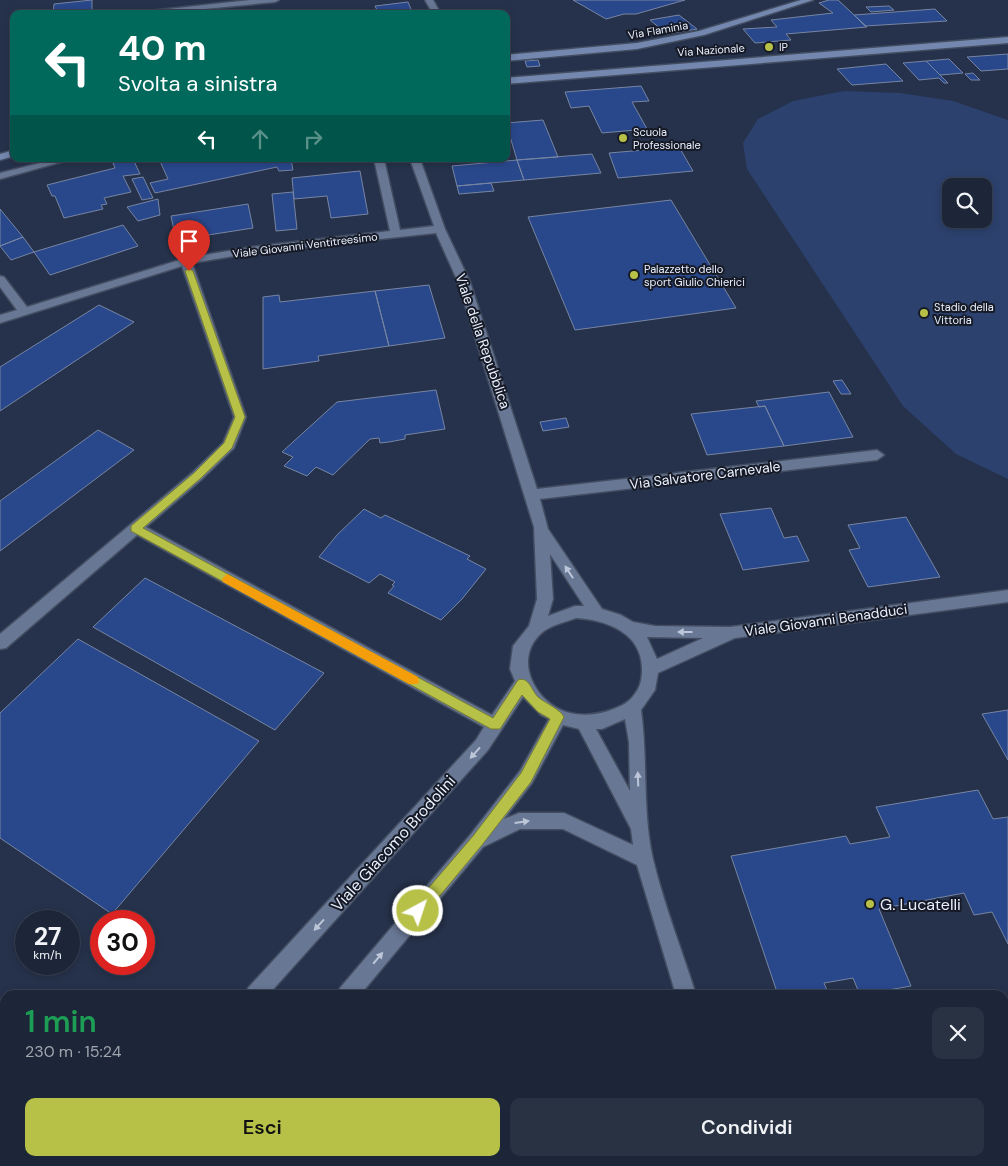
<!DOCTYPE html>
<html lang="it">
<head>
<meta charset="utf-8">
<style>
	:root { --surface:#1c2638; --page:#293243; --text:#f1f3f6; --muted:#a0a5ae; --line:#3a4353; --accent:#b7c148 }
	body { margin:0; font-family:"DM Sans",sans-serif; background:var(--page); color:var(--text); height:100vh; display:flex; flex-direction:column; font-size:19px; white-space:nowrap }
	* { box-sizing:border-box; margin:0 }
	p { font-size:16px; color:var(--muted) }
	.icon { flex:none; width:28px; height:28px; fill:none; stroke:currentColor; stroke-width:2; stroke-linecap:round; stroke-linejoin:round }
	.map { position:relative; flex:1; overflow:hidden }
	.side { position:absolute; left:0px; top:990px; width:1009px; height:176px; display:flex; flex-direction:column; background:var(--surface); border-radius:15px 15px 0 0; box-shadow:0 2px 8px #0003,0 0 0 1px var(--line) }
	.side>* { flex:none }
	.top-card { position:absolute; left:10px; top:10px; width:500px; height:152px; border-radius:10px; box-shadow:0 2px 8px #0003,0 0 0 1px var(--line); background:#00695c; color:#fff; overflow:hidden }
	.buttons { position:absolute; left:942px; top:178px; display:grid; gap:10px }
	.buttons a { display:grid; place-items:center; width:50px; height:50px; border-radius:10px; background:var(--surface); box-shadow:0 2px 8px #0003,0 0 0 1px var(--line); font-size:25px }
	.speed { position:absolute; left:15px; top:910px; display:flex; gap:10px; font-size:25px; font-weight:700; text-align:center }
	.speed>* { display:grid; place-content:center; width:65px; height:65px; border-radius:50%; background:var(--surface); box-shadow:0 2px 8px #0003,0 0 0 1px var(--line); line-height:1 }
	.speed small { font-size:12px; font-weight:400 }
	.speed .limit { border:8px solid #d22; background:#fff; color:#111 }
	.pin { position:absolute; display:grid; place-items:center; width:42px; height:42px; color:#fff; margin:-51px -21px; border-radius:50% 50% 50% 0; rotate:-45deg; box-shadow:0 0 5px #0007 }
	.pin .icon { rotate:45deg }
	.me { position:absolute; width:55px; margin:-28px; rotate:40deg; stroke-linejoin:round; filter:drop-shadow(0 0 4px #0008) }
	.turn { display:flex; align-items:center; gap:18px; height:105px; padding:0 25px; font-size:22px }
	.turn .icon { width:65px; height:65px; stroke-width:2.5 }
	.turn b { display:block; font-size:35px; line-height:42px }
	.lanes { display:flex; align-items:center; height:48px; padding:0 25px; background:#0003; justify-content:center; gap:25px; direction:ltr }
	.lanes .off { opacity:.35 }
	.round { display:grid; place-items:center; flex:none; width:52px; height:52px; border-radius:10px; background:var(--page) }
	.overview { display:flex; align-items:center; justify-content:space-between; height:85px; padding:0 25px }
	h1 { font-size:30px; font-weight:600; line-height:38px; color:#1e9e55 }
	.action { display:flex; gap:10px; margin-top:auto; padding:10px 25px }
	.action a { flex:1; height:58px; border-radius:10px; background:var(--accent); color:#111; font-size:20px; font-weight:600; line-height:58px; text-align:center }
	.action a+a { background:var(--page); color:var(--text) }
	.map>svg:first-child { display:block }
	.green { fill:#2c416d; fill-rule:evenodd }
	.building { fill:#29478b; stroke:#7685a2 }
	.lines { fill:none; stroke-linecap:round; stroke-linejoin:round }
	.street-casing { stroke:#434d61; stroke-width:3 }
	.secondary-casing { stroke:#434d61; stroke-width:3 }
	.street { fill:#687794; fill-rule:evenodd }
	.secondary { fill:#7387af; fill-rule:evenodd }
	.oneway { fill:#bcc6d8 }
	.route { fill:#b7c148; stroke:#777d2f }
	.slow { fill:#f59e0b }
	.poi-dot { fill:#b7c148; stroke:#151a26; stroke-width:2 }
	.labels { text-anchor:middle; stroke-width:4; stroke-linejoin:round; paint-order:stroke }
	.far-street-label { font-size:11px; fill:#e9f0fd; stroke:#151a26 }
	.far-poi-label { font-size:11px; fill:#e9f0fd; stroke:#151a26; text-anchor:start }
	.street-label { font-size:14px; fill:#e9f0fd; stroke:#151a26 }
	.near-street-label { font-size:16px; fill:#e9f0fd; stroke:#151a26 }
	.near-poi-label { font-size:16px; fill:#e9f0fd; stroke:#151a26; text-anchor:start }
</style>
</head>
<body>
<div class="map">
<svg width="1008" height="1166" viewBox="0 0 1008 1166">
	<rect width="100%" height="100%" fill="#26324b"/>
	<path class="green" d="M 844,91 L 900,93 L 953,101 L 1008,120 L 1008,479 L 956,454 L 903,406 L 747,169 L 743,143 L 758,119 L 793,101 ZM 951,186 L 984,186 L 984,219 L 951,219 Z"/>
	<path class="building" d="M 92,0 L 92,14 L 53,14 L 54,4 Z
		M 573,0 L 685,0 L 636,14 L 624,14 L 606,19 Z
		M 829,0 L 838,0 L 867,27 L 786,34 L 791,40 L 755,43 L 743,29 L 777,27 L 771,20 L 833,13 L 819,3 Z
		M 408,2 L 413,14 L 379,14 L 375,6 Z
		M 889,6 L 894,10 L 871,12 L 866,7 Z
		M 935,9 L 947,21 L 865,26 L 854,15 Z
		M 679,15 L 697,29 L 667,34 L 650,20 Z
		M 1008,54 L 1008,69 L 981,71 L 967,57 Z
		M 949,59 L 963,73 L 940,75 L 926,61 Z
		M 538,60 L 540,66 L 527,67 L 525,61 Z
		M 926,61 L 948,83 L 944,83 L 939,78 L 919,80 L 903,63 Z
		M 886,64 L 903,81 L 852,85 L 837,69 Z
		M 973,73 L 980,80 L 971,80 L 965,74 Z
		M 641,86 L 649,101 L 632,102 L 647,129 L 602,133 L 589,106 L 571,108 L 565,92 Z
		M 543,120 L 558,157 L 517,160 L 506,123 Z
		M 679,147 L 693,171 L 618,178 L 609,153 Z
		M 592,154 L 601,173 L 524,180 L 517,160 Z
		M 133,159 L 140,174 L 123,176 L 131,192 L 104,198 L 107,204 L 101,205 L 103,209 L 64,218 L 55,196 L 52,196 L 47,185 L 115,168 L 113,163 Z
		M 159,159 L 291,159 L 293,170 L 279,171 L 277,167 L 155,193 L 150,183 L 168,179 Z
		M 517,160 L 524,180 L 457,186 L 452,166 Z
		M 360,171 L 368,214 L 331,218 L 327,196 L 294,199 L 292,178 Z
		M 143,177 L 153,198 L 142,200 L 132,179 Z
		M 491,183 L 494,191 L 459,194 L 457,186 Z
		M 293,192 L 297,229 L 276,231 L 272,194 Z
		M 158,199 L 160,215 L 138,221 L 127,207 Z
		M 671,200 L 736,308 L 575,330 L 528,217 Z
		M 248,204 L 253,228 L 176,240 L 171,216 Z
		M 0,209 L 23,237 L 0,246 Z
		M 123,225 L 138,246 L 50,275 L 34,252 Z
		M 23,237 L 34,252 L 11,260 L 0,246 Z
		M 429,285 L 445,338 L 389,346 L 375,291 Z
		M 375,291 L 389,346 L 318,356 L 319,361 L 263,369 L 263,297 L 279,295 L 280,302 Z
		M 99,305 L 134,322 L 0,411 L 0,367 Z
		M 842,380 L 851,394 L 841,394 L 833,381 Z
		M 436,390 L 445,429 L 405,435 L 405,439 L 389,442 L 380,443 L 379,438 L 370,439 L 333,475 L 316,467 L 307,476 L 284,466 L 293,457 L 282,452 L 337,402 Z
		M 829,392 L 853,437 L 784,446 L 765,406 L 759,407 L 756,401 Z
		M 765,406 L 784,446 L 707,455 L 691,414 Z
		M 566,418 L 569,427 L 543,431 L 540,422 Z
		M 98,430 L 134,450 L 0,551 L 0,501 Z
		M 771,508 L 784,538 L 797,536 L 809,561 L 743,570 L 720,514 Z
		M 364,509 L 381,518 L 385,515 L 470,556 L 467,559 L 486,569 L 462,599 L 441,620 L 388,593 L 394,586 L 392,585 L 395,582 L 380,574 L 369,583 L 319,557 L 337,535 Z
		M 906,517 L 940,577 L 868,587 L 849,550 L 860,548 L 848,525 Z
		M 145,578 L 324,673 L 275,730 L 93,627 Z
		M 78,639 L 259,741 L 112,914 L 0,838 L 0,713 Z
		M 1008,710 L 1008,760 L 982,714 Z
		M 978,790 L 993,819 L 1008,817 L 1008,944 L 992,912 L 974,915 L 964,893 L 879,909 L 911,986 L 860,995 L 853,978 L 824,983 L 829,995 L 778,995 L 731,856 L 846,836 L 850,844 L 890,837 L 876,807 Z
		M 1008,1051 L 1008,1166 L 967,1166 L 965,1161 L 1004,1161 L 1004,1052 Z
		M 569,1161 L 653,1161 L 659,1166 L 567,1166 Z"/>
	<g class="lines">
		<defs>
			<path id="street" d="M 250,0 L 279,0 L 275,2 L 154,14 L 122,14 Z
				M 425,0 L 433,0 L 441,14 L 433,14 Z
				M 56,159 L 72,159 L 0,179 L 0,173 Z
				M 374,159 L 384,159 L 400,230 L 434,226 L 410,159 L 420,159 L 445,229 L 470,282 L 537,489 L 877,450 L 884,455 L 877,460 L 540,499 L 548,529 L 602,609 L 621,615 L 633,622 L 655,626 L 730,627 L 1008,590 L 1008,602 L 735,638 L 658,673 L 655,690 L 641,710 C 648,759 642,811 653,859 C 664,905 682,950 696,995 L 676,995 L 637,865 L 563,829 L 520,829 L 483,847 L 360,995 L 337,995 L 340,988 L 471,834 L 520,771 L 549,719 L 541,715 L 523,697 L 488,750 L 268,995 L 245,995 L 248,988 L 476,740 L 484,727 L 137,535 L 6,648 L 0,649 L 0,634 L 192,473 L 223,443 L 234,417 L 182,266 L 0,323 L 0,315 L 17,310 L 0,287 L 0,276 L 4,277 L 27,307 L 186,258 L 252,247 L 390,231 ZM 436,233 L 458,282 L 534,527 L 537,599 L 529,626 L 513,646 L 510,669 L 515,681 L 492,715 L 146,527 L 202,479 L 234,448 L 246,417 L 192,263 L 252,253 ZM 550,554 L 584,606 L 575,606 L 548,616 L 553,599 ZM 576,618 C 607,620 643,633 642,671 C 642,679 640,688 634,695 C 629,702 623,705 616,708 C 602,714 590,716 575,714 C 537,709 509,658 544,631 C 552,625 566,622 576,618 ZM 647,637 L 703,638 L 657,659 ZM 625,719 L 629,742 L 630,791 L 596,729 L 602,729 ZM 563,725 L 579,729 L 631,829 L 633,845 L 564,813 L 519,813 L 504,819 L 532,783 Z
				M 92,1161 L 117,1161 L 115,1166 L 90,1166 Z
				M 194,1161 L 218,1161 L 216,1166 L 192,1166 Z
				M 726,1161 L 748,1161 L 749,1166 L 727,1166 Z"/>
			<path id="secondary" d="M 801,0 L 813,0 L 704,35 L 637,49 L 506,61 L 506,55 L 637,43 L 699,31 Z
				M 1008,37 L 1008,43 L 506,84 L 506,78 Z
				M 14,150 L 14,156 L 0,160 L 0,154 Z"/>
		</defs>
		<use href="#street" class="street-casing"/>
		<use href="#secondary" class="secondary-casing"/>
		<use href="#street" class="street"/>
		<use href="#secondary" class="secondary"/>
	</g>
	<defs><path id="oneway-solid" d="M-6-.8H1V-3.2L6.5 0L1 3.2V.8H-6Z" transform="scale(1.25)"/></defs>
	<g class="oneway">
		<use href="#oneway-solid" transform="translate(569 572) rotate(-123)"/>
		<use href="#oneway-solid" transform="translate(685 632) rotate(-180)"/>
		<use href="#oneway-solid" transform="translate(475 753) rotate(132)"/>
		<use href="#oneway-solid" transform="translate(638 779) rotate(-92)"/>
		<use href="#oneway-solid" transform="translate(522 822) rotate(-8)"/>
		<use href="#oneway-solid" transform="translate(319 925) rotate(132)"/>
		<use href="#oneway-solid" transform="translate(378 958) rotate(-50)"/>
	</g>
	<path class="route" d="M 189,268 L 193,271 L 245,417 L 232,448 L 201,478 L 143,528 L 493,718 L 518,680 C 529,676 531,690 538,697 C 545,703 560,709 564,717 L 531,782 L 482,845 L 423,916 L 418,918 L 413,916 L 411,911 L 413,906 L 473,836 L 521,773 L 550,719 L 538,712 L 522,695 L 500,729 L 491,729 L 131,531 L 131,526 L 194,473 L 224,443 L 235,417 L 185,271 Z"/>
	<path class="slow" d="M 227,574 L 418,677 L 419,681 L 418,684 L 409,684 L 223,582 L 222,579 Z"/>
	<g class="poi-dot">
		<circle cx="769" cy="47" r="5"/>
		<circle cx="623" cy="138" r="5"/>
		<circle cx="634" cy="275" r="5"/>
		<circle cx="924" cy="313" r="5"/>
		<circle cx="870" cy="904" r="5"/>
	</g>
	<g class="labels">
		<g class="far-street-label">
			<text transform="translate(658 30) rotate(-10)" y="4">Via Flaminia</text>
			<text transform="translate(711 50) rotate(-4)" y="4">Via Nazionale</text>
			<text transform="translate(305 245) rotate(-7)" y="4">Viale Giovanni Ventitreesimo</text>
		</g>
		<g class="far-poi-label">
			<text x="779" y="51">IP</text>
			<text x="633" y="136">Scuola<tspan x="633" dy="13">Professionale</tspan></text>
			<text x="644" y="273">Palazzetto dello<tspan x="644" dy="13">sport Giulio Chierici</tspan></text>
			<text x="934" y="311">Stadio della<tspan x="934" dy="13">Vittoria</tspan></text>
		</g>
		<g class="street-label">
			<text transform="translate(483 341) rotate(71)" y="5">Viale della Repubblica</text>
			<text transform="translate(705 475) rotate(-7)" y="5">Via Salvatore Carnevale</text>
			<text transform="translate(826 620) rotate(-8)" y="5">Viale Giovanni Benadduci</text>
		</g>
		<g class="near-street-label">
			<text transform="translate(393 843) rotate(-48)" y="6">Viale Giacomo Brodolini</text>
		</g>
		<g class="near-poi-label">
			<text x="880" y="910">G. Lucatelli</text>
		</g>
	</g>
</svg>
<div class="buttons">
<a><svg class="icon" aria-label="search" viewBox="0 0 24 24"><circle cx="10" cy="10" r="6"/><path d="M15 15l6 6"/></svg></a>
</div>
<div class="speed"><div>27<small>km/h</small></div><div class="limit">30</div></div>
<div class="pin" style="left:189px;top:271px;background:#d93025"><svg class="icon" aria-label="arrive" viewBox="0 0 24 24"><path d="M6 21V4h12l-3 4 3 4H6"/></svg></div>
<svg class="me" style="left:418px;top:911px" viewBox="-20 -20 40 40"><circle r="17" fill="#b7c148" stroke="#fff" stroke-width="3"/><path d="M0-11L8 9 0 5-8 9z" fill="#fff"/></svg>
<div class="top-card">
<div class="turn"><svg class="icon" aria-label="left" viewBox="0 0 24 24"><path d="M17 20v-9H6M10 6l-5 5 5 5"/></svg><div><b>40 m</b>Svolta a sinistra</div></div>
<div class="lanes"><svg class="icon" aria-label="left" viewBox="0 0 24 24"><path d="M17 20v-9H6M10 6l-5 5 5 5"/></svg><svg class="icon off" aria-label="ahead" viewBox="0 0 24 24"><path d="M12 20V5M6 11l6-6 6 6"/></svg><svg class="icon off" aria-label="right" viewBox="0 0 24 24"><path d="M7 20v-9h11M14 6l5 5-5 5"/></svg></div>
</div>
<section class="side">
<div class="overview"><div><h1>1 min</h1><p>230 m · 15:24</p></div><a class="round"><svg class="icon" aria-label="close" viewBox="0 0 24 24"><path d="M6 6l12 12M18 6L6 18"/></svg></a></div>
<div class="action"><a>Esci</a><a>Condividi</a></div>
</section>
</div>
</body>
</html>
